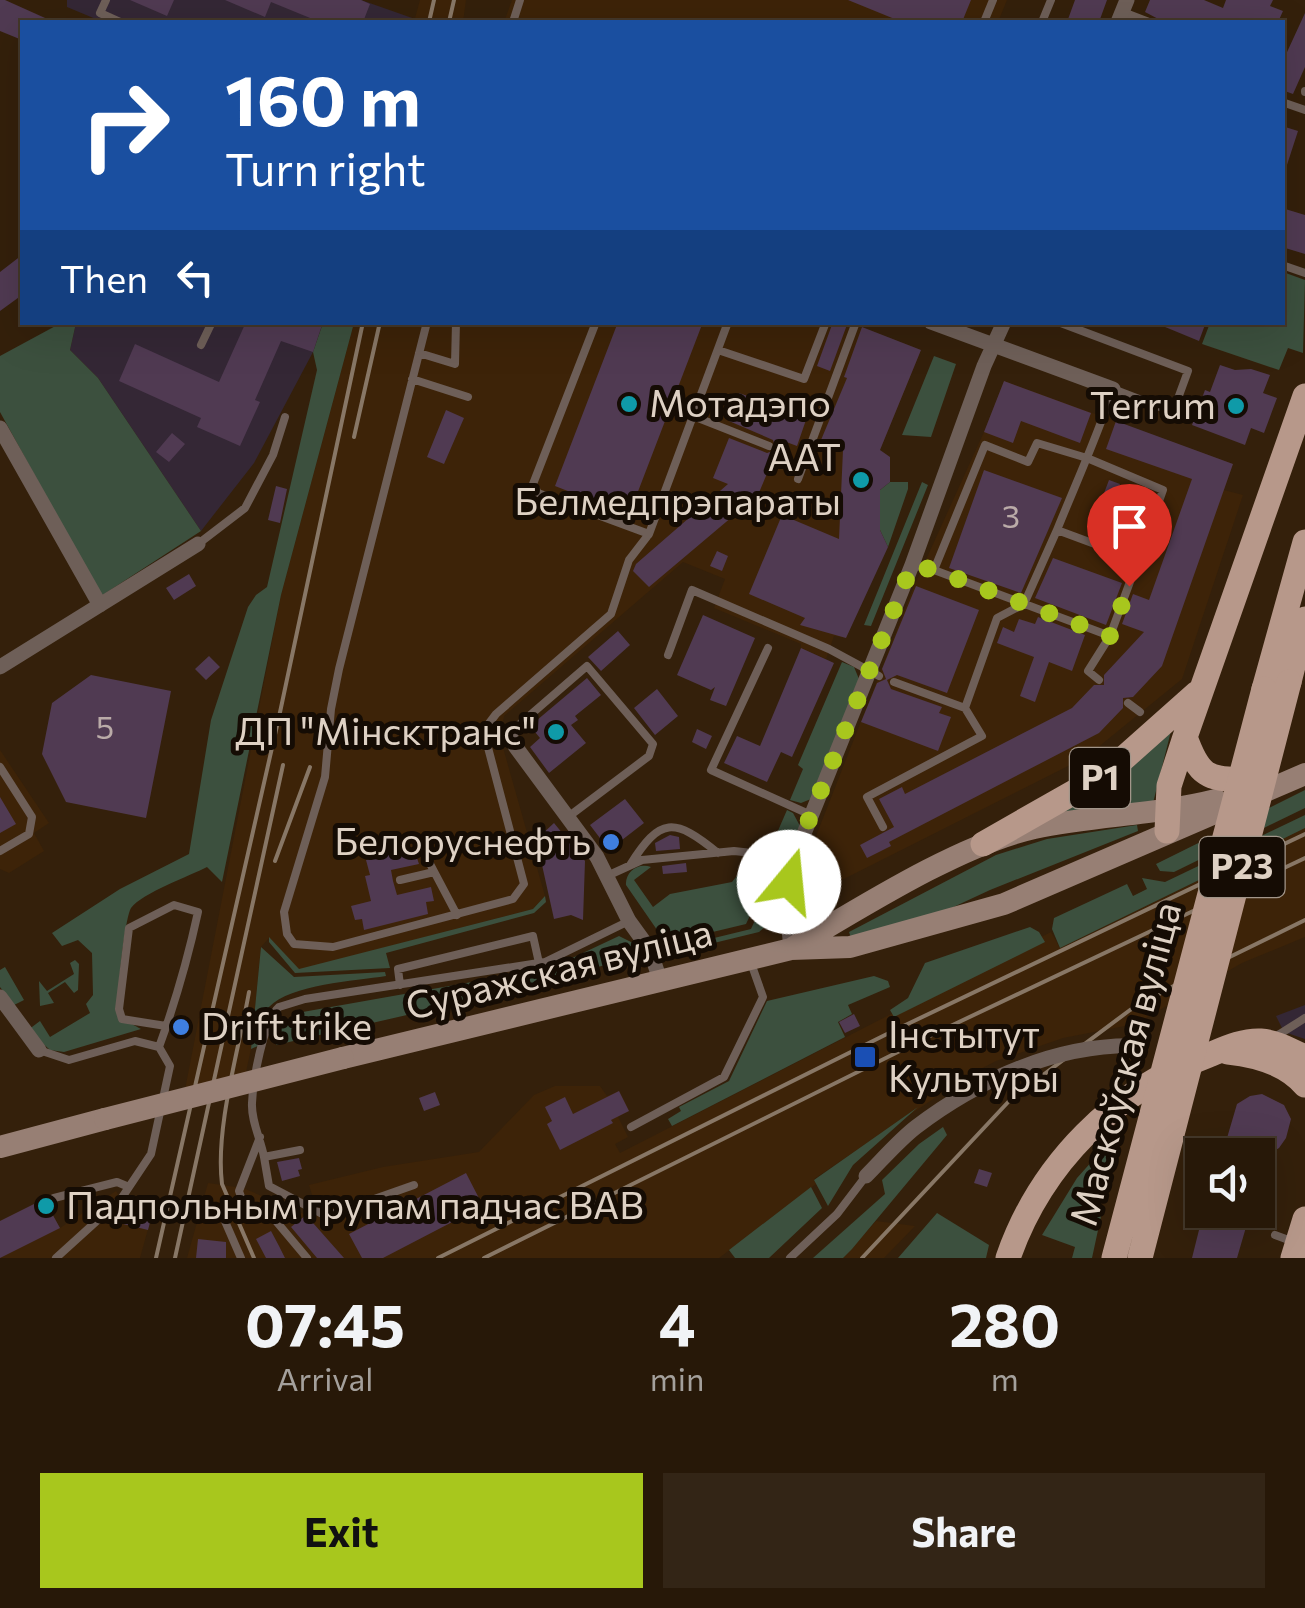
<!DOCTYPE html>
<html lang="en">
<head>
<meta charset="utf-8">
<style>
	:root { --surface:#271808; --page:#332516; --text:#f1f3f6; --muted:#a4a09c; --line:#433729; --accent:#a8c71d }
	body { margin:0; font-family:Commissioner,sans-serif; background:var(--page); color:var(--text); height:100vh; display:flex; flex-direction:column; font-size:38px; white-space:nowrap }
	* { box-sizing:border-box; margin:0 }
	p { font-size:32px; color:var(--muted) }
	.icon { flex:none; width:55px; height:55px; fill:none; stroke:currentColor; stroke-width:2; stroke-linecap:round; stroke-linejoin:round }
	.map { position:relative; height:1258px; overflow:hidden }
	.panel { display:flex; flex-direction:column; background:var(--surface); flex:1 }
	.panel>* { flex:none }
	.hud { position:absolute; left:20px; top:20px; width:1265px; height:305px; border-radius:0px; box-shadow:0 10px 40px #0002,0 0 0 2px var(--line); background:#1a4fa0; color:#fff; overflow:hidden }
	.buttons { position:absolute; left:1185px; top:1138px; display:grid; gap:20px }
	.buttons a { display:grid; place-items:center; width:90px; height:90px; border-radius:0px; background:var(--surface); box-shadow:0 10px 40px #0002,0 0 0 2px var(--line); font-size:50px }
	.pin { position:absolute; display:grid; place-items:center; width:85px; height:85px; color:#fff; margin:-102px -42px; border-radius:50% 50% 50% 0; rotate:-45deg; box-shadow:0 0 10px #0007 }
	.pin .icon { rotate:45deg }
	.me { position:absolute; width:110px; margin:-55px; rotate:17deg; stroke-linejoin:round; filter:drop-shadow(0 0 8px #0008) }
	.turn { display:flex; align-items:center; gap:35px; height:210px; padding:0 40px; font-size:45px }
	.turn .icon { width:130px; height:130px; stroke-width:2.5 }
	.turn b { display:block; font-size:70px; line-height:85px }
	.then { display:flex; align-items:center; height:95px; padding:0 40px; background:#0003; gap:20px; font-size:38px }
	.eta { display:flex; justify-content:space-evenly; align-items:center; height:170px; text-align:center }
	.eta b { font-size:60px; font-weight:700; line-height:70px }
	.primary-button { display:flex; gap:20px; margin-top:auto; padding:20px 40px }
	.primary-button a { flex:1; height:115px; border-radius:0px; background:var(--accent); color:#111; font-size:40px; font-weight:700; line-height:115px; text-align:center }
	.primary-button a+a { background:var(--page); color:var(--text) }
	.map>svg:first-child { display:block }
	.commercial { fill:#342735 }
	.built { fill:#3d2308 }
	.green { fill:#3c503e }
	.building { fill:#503a52 }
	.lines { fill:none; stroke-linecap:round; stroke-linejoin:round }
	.service { stroke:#6e5f58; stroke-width:8 }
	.minor { stroke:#6e5f58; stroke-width:15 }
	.secondary { stroke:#977f74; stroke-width:22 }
	.primary { stroke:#b7988a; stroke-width:25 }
	.rail { stroke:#876; stroke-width:4 }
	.minor-bridge { stroke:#6e5f58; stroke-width:15 }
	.secondary-bridge { stroke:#977f74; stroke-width:22 }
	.primary-bridge { stroke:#b7988a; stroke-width:25 }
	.route { stroke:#a8c71d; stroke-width:18; stroke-dasharray:0 32.4 }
	.culture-dot { fill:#0f9aa8; stroke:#150c04; stroke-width:4 }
	.shop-dot { fill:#3f7fe0; stroke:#150c04; stroke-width:4 }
	.transit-dot { fill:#1a4fb4; stroke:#150c04; stroke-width:4 }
	.labels { text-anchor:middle; stroke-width:10; stroke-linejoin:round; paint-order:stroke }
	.number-label { font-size:32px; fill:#baaba8 }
	.shield { fill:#150c04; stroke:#a2968a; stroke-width:2.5 }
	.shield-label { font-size:35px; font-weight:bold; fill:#ded1c4 }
	.poi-label { font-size:38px; fill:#ded1c4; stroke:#150c04; text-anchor:start }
	.street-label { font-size:38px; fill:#ded1c4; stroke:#150c04 }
</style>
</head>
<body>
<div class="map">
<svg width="1305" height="1258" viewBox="0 0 1305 1258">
	<rect width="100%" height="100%" fill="#34200b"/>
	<path class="commercial" d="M 67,0 L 361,0 L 415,19 L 414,22 L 103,22 L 67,7 Z
		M 76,323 L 323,323 L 313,352 L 254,463 L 201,531 L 98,378 L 70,350 Z
		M 1305,1005 L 1305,1039 L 1284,1032 L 1276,1016 Z"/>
	<path class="built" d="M 420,0 L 466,0 L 463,22 L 414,22 Z
		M 512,0 L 1007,0 L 998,22 L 504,22 Z
		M 354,323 L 851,323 L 921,350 L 880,450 L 882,555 L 846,638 L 834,636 L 826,659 L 801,648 L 801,644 L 714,608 L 725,579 L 683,562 L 504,716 L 500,737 L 545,896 L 533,909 L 299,970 L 269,938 L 261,947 L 251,1049 L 242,1090 L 182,1105 L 281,595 Z
		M 1004,381 L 1233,464 L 1224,490 L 1243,495 L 1182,679 L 1086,757 L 820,891 L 807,859 L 914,586 L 984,432 Z
		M 0,750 L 49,823 L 34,833 L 44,851 L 9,873 L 0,869 Z
		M 1305,828 L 1305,937 L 1242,963 L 1135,1024 L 1063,1038 L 996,1061 L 969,1075 L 814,1179 L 816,1184 L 719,1258 L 187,1258 L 208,1183 L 243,1188 L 306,1215 L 315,1204 L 309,1185 L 383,1167 L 479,1152 L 534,1095 L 555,1086 L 600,1086 L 607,1096 L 619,1091 L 629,1111 L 618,1117 L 628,1137 L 615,1144 L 620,1153 L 1051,932 L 1060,948 Z
		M 116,1191 L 124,1204 L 153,1211 L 140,1258 L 0,1258 L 0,1221 L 44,1199 L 60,1228 Z
		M 876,1221 L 915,1226 L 884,1258 L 843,1258 Z"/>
	<path class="green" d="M 1283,272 L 1305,280 L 1303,353 L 1288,348 L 1279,370 L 1202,344 L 1210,323 L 1282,322 Z
		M 61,323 L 76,323 L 70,350 L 98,378 L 201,531 L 101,596 L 0,412 L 0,356 Z
		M 323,323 L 354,323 L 281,595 L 222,882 L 207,867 C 190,876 142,893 131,908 C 125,917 116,997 119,1008 C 122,1020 132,1024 141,1029 L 64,1052 L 50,1050 L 28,1030 L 40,1021 L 50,1037 L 90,1013 L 86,1004 L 93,995 L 92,953 L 78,940 L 62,946 L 52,933 L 120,889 L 189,854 L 211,720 L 248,607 L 256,595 L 267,587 L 317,370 L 313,352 Z
		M 934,356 L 956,364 L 931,437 L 902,435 Z
		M 890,482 L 908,482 L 908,489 L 888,547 L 880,530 L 880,490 Z
		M 922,482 L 928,485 L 871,626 L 864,625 Z
		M 842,662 L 854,667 L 859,679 L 811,799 L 801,803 L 790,800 L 803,769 L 798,765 Z
		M 1171,731 L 1153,803 L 1055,814 Z
		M 1305,790 L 1305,808 L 1174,872 L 1160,871 L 1156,864 Z
		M 787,810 L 793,813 L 800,826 L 792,841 L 777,833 Z
		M 1305,815 L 1305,828 L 1060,948 L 1052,929 L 1054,918 L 1127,884 L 1133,896 L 1147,889 L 1142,878 L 1165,882 Z
		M 1137,825 L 1138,831 L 990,890 L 947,910 L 851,938 L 849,932 L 996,855 L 1047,839 Z
		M 770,861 L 780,874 L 776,899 L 762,897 Z
		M 748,862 L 764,865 L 757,901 L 746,924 L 671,942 L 664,940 L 626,885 C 625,872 638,862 651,867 L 634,880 L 653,907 L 670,894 L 732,882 Z
		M 545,896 L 546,902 L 534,913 L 386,953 L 390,968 L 295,973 L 269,942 L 269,937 L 299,969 L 533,909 Z
		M 761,907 L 772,907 L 766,926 L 759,932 L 681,951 L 673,948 L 751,929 Z
		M 1030,927 L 1039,932 L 1045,942 L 894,1017 L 890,1010 L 908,998 L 925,963 Z
		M 619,936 L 637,945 L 640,950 L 636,957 L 468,1001 L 276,1045 C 280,1030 282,1021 297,1013 L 551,968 Z
		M 261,947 L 294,977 L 385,972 L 386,976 C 355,981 291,984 269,1007 C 259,1016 260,1032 260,1045 L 251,1049 Z
		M 75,960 L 79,964 L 78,990 L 74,993 L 65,982 L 48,993 L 54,1003 L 40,1006 L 39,981 L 47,991 L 74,974 L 70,963 Z
		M 5,967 L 24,1000 L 14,1005 L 0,987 L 0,970 Z
		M 874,976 L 888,981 L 890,987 L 848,1005 L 852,1014 L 838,1022 L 845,1037 L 672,1126 L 668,1119 L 681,1111 L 679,1107 L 729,1081 L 767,1001 Z
		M 918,1107 L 853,1165 L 828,1206 L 814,1180 Z
		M 943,1127 L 947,1135 L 852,1249 L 843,1258 L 813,1258 L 885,1194 L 882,1180 L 919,1144 Z
		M 1120,1130 L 1114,1158 L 1107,1161 L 1094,1201 L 1103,1207 L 1092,1258 L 1072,1258 L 1075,1247 L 1042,1235 L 1077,1178 Z
		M 811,1187 L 822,1208 L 769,1258 L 735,1258 L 729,1250 Z
		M 937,1213 L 989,1245 L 986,1258 L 898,1258 Z"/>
	<path class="building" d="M 0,0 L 5,0 L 54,22 L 22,22 L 22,40 L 0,31 Z
		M 130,0 L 174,0 L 167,16 Z
		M 225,0 L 361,0 L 370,4 L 363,22 L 314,22 L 315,20 L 271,2 L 265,17 Z
		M 848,0 L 971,0 L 962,22 L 902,22 Z
		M 1075,0 L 1107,0 L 1099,22 L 1067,22 Z
		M 1150,0 L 1204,0 L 1223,8 L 1226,0 L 1273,0 L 1270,6 L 1283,11 L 1278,22 L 1164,22 L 1145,12 Z
		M 1305,13 L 1305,67 L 1293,94 L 1282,90 L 1282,63 Z
		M 1282,126 L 1298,131 L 1285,171 L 1282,171 Z
		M 1282,208 L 1305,215 L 1305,254 L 1282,247 Z
		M 22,255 L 22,295 L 0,311 L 0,272 Z
		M 246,322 L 323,322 L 313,352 L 281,341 L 255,400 L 260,402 L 240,446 L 197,427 L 201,418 L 119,381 L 135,344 L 219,382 Z
		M 618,322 L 703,322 L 629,515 L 555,486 Z
		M 833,322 L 848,322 L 830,371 L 817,366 Z
		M 1153,322 L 1206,322 L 1199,341 Z
		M 862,327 L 921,350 L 880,450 L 890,457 L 890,482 L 880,490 L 880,530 L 888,547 L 846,638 L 800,625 L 805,618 L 749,594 L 782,515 L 839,539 L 843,450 L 821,440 L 847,378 L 844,377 Z
		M 1220,365 L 1235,370 L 1251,369 L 1270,375 L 1263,393 L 1277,398 L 1264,433 L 1251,428 L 1245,445 L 1192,425 L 1205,390 L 1210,392 Z
		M 1004,381 L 1091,413 L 1080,443 L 1021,421 L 1013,443 L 984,432 Z
		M 739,393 L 807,417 L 797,446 L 781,440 L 758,495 L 649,587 L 633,571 L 636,564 L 728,484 L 713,478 L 729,438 L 767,453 L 776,450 L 773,440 L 729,421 Z
		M 446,410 L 464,418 L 444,464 L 427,457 Z
		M 1116,421 L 1233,464 L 1162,666 L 1133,697 L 1123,698 L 1123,708 L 1099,733 L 889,842 L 891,846 L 867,858 L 860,845 L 894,827 L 879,799 L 902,787 L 905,794 L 1072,708 L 1094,685 L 1104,685 L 1104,675 L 1144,632 L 1122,624 L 1133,594 L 1149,600 L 1192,479 L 1106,449 Z
		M 172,433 L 185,444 L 169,462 L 156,452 Z
		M 984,470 L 1062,498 L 1021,593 L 949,568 Z
		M 1109,480 L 1120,484 L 1112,505 L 1133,513 L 1122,545 L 1089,533 Z
		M 276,486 L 287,489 L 280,523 L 268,520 Z
		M 717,551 L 728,556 L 722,571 L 710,566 Z
		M 1053,558 L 1122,583 L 1106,625 L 1035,598 Z
		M 189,574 L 196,586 L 174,600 L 166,588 Z
		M 916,586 L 979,610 L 947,693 L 897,675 L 887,680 L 891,689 L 942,707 L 939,713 L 951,717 L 938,751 L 861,722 L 877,683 L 886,679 L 882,669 Z
		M 703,615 L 755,638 L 726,706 L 710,700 L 715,687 L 711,690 L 677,675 Z
		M 1038,617 L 1085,635 L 1072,671 L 1049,662 L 1035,702 L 1020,696 L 1034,657 L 997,643 L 1003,627 L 1014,632 L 1019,619 L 1035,624 Z
		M 618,631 L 630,645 L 601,671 L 588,657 Z
		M 801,648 L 834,663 L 792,757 L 781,752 L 767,782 L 724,763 L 737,736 L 760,746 Z
		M 209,656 L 220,667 L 206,680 L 195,669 Z
		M 91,675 L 171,691 L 146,818 L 66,802 L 42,754 L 52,703 Z
		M 587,678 L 601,695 L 575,716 L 578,720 L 571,725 L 586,743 L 549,773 L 530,747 L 540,738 L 530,726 Z
		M 657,689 L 678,716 L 655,735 L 634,708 Z
		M 697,729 L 712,736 L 706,749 L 692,742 Z
		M 0,797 L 16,824 L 0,833 Z
		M 625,799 L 644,823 L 609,850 L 590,825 Z
		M 554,823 L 585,861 L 583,920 L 571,915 L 554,919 L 538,847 L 540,836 Z
		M 670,835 L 679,837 L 680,849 L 656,851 L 655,843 Z
		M 414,849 L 419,864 L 391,870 L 393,881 L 397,895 L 431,887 L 434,901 L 426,902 L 428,914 L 364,930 L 362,919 L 355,920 L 351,906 L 371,901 L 365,876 L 370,875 L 366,860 Z
		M 686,863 L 687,872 L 663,874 L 662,866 Z
		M 854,1014 L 860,1026 L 845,1033 L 839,1022 Z
		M 619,1091 L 629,1111 L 611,1120 L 613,1123 L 560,1150 L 547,1124 L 552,1121 L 545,1107 L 565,1097 L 573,1114 Z
		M 435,1092 L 440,1105 L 424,1111 L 419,1098 Z
		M 1262,1094 L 1284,1105 L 1291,1119 L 1286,1138 L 1279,1148 L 1267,1155 L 1222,1155 L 1237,1104 L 1250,1096 Z
		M 299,1158 L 302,1169 L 298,1170 L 300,1176 L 282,1181 L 277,1162 Z
		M 979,1169 L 992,1173 L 987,1187 L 974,1183 Z
		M 466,1173 L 483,1206 L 383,1258 L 362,1258 L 349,1234 Z
		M 44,1199 L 60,1228 L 0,1258 L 0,1221 Z
		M 126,1205 L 153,1211 L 148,1230 L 119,1223 Z
		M 1204,1210 L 1251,1210 L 1237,1258 L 1192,1258 Z
		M 306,1215 L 344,1258 L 317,1258 L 291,1227 Z
		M 271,1231 L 279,1246 L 285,1258 L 266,1258 L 256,1239 Z
		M 198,1239 L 226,1242 L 226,1258 L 196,1258 Z"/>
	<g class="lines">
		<path class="service" d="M 106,0 L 100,13 L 120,22
			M 1123,12 L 1149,22
			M 513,22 L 520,0
			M 984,22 L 993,0
			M 1042,22 L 1051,0
			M 1305,92 L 1305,91
			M 1282,102 L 1305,110
			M 1282,265 L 1305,273
			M 427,322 L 339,669 L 331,709 L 325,777 L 284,912 L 287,934 L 294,944 L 333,947 L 513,899 L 524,884 L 486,740 L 487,726 L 496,714 L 611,614 L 629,560 L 649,534 L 728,322
			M 596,322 L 533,484 L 538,493 L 649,534
			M 201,345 L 212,322
			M 718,350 L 804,379 L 826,322
			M 419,353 L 455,364 L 456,322
			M 412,379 L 468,397
			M 693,416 L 769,446
			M 798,479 L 856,322
			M 198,544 L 245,508 L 273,455 L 285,417
			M 912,565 L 934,570 L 1110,636 L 1138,560
			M 934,570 L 985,445 L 1028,462 L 1037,443 L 1087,458 L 1163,490 L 1138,560 L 1057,530 C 1076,483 1097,437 1113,389 L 1173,412 L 1188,371 L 1058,322
			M 768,648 L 711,770 L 811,815
			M 668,655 L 692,590 L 829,649 L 879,676
			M 1099,680 L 1088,671 L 1110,636
			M 1128,703 L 1140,712
			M 965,708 L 997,618 L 1024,604 L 1057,530
			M 515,746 L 514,729 L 587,666 L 653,744 L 649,756 L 568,817
			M 0,767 L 32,817 L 29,834 L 0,851
			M 883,827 L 867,797 L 982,736 L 965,708 L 894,682
			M 419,843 L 457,915
			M 630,865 C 660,817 674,817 718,853
			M 607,876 L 642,860 L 734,851 L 771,855 L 792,863
			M 400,880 L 434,872
			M 400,985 L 398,969 L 533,936 L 539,963
			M 1275,1037 L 1305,1018
			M 159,1047 C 175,1003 188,958 198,912 L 174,905 L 129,928 L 119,1009 L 122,1019 L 166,1026
			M 39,1050 L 69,1060 L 135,1041 L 159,1047 L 170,1066 L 151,1154 L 121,1199 L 56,1258
			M 631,1127 L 724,1077 L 763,997 L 751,963
			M 260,1137 L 239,1191 L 246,1211 L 270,1214 L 307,1258
			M 300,1150 L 264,1157 C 261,1140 251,1121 252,1103 C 253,1080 263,1022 279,1007 L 305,999 L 545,962 L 629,921
			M 264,1157 L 269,1186 L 326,1216 L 414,1185
			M 54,1198 L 117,1182 L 129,1187
			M 1275,1235 L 1294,1242
			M 241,1258 L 224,1219 L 246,1211
			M 790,1258 L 837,1214 L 866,1176"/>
		<path class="minor" d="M 1118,22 L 1127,0
			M 931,322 L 1113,389
			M 0,428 L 100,605
			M 0,667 L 198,544
			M 515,746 L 597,857 L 629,921 L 650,950 L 660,980
			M 791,949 L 786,899 L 791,866 L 912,565 L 984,366 L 1004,322
			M 0,997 L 39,1050"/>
		<path class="secondary" d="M 794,947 C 862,907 959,845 1034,828 C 1094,815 1157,815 1216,800
			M 343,1058 L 791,949 L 850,947 L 1004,904 L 1305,774
			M 0,1147 L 105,1119"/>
		<path class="primary" d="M 1289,682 L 1305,619
			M 1264,689 L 1305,542
			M 1185,737 C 1202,785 1212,777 1258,781
			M 1167,831 L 1169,786 L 1185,737 L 1305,396
			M 983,844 L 1106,774 L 1197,693
			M 1228,1052 C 1257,1055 1286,1063 1305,1085
			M 1008,1258 C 1041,1163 1115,1090 1209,1055 C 1226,1048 1243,1040 1261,1041 C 1276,1042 1291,1051 1305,1057
			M 1293,1258 L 1305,1219"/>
		<path class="rail" d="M 429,22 L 434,0
			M 449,22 L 454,0
			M 354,437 L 380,322
			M 275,861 L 310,767
			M 249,992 C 239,1049 215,1128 222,1184 L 254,1258
			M 156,1258 L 279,717 L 363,322
			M 175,1258 L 283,765
			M 438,1258 L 893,1031 L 1305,834
			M 484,1258 L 940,1031 L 1305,858
			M 862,1258 L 1011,1099 L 1130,1010 L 1199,972 L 1305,920"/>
		<path class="minor-bridge" d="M 866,1176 C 882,1160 898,1141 916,1127 C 979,1079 1059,1043 1139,1046"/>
		<path class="secondary-bridge" d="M 105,1119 L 343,1058"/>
		<path class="primary-bridge" d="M 1114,1258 L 1264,689
			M 1140,1258 L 1289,682"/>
	</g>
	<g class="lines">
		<path class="route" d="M 789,882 L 796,852 L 912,565 L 934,570 L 1110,636 L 1129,586"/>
	</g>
	<g class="culture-dot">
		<circle cx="629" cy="404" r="10"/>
		<circle cx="1236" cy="406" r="10"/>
		<circle cx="861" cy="480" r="10"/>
		<circle cx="556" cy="732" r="10"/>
		<circle cx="46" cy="1206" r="10"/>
	</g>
	<g class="shop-dot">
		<circle cx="611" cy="842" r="10"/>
		<circle cx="181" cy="1027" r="10"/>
	</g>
	<rect class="transit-dot" x="853" y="1045" width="24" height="24" rx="5"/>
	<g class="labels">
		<g class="number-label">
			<text x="1011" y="528">3</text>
			<text x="105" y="739">5</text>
		</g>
		<g class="shield">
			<rect x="1070" y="748" width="60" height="60" rx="8"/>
			<rect x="1199.5" y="837" width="85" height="60" rx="8"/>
		</g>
		<g class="shield-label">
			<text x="1100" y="790">Р1</text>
			<text x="1242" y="879">Р23</text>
		</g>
		<g class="poi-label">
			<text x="649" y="417">Мотадэпо</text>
			<text x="1216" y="419" text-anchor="end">Terrum</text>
			<text x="841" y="471" text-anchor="end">ААТ<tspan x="841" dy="44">Белмедпрэпараты</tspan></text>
			<text x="536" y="745" text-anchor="end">ДП "Мінсктранс"</text>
			<text x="591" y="855" text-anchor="end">Белоруснефть</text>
			<text x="201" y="1040">Drift trike</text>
			<text x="888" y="1048">Інстытут<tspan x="888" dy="44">Культуры</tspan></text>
			<text x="66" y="1219">Падпольным групам падчас ВАВ</text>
		</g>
		<g class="street-label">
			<text transform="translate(559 970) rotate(-14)" y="13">Суражская вуліца</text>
			<text transform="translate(1126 1064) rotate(-75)" y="13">Маскоўская вуліца</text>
		</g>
	</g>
</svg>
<div class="buttons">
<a><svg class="icon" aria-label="sound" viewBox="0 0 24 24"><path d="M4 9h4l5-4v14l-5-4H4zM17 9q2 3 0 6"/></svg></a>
</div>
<div class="pin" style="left:1129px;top:586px;background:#d93025"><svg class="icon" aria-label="arrive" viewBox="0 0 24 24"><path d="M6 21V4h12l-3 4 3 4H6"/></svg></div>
<svg class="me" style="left:789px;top:882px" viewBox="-20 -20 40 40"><circle r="19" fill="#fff"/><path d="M0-13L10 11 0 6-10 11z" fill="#a8c71d"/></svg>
<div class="hud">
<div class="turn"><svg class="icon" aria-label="right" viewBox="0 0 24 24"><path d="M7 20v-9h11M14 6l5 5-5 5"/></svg><div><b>160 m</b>Turn right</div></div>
<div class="then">Then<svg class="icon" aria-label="left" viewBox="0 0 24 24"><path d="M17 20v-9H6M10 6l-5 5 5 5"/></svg></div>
</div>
</div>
<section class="panel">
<div class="eta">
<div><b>07:45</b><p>Arrival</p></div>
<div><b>4</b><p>min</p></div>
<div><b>280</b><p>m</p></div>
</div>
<div class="primary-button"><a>Exit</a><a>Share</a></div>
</section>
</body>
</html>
